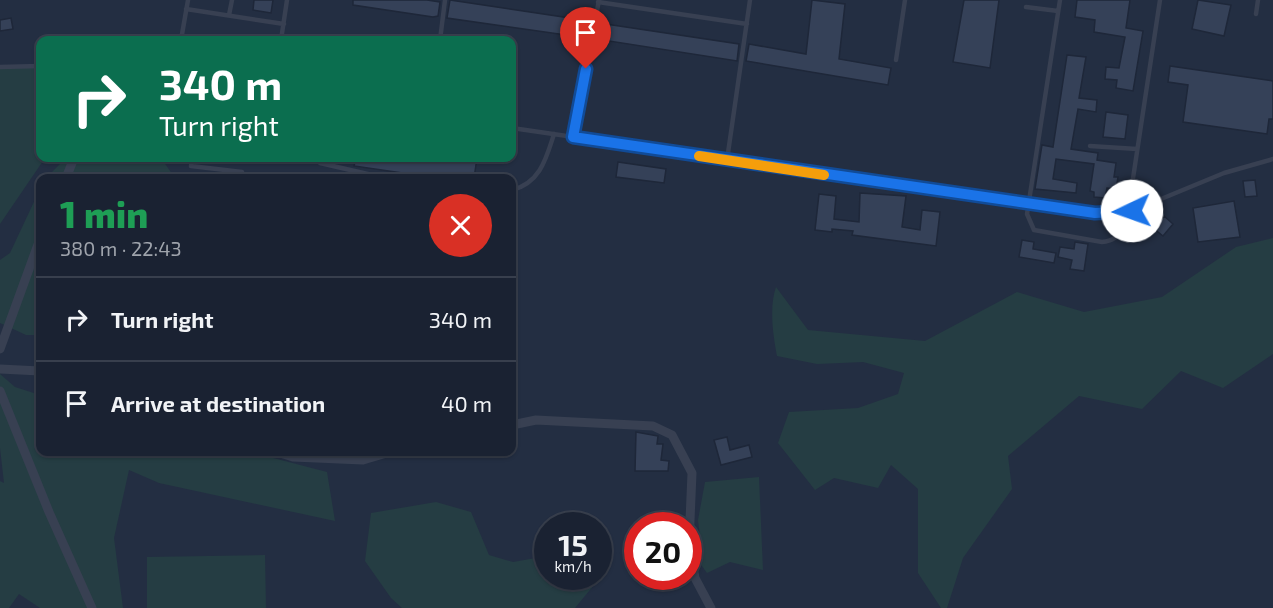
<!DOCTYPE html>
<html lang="en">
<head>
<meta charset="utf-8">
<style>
	:root { --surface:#1a2232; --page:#232a3a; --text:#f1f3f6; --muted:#9fa4ac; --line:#383f4d }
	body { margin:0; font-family:"Exo 2",sans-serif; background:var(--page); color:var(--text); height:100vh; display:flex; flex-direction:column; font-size:22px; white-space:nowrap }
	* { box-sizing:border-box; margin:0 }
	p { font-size:20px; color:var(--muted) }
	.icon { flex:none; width:33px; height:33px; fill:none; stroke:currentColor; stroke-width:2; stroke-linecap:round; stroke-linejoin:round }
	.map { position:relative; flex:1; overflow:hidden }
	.drawer { position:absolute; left:36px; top:174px; width:480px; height:282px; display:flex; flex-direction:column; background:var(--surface); border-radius:12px; box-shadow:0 2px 4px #0004,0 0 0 2px var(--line) }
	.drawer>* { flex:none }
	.top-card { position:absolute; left:36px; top:36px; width:480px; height:126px; border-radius:12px; box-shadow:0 2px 4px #0004,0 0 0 2px var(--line); background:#0b6e4f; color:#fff; overflow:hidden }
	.speed { position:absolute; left:534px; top:512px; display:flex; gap:12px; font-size:30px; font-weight:700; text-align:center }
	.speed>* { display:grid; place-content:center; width:78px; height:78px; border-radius:50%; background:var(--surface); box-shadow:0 2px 4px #0004,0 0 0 2px var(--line); line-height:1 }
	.speed small { font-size:15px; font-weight:400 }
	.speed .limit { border:9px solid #d22; background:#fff; color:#111 }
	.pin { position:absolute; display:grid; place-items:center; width:51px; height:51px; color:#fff; margin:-62px -26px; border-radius:50% 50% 50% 0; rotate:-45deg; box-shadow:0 0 6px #0007 }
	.pin .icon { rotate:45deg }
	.me { position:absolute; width:66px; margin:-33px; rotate:267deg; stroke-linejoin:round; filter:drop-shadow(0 0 4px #0008) }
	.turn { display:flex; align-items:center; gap:21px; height:126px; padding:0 24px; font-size:27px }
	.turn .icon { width:78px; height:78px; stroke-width:2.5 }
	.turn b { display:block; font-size:42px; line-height:51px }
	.round { display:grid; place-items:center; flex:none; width:63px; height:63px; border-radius:32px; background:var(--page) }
	.summary { display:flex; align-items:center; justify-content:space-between; height:102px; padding:0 24px }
	h1 { font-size:36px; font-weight:800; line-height:45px; color:#1e9e55 }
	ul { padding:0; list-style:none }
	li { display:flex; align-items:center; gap:18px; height:84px; padding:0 24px; border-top:2px solid var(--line) }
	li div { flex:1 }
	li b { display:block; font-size:22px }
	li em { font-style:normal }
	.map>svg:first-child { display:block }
	.green { fill:#253d43 }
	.building { fill:#354158; stroke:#1e2739; stroke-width:1.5 }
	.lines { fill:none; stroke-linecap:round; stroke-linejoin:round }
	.lane { stroke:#384052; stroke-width:4.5 }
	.street { stroke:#384052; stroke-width:9 }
	.route-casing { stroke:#114b97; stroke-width:15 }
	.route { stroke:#1a73e8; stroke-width:10 }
	.slow { stroke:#f59e0b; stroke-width:10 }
</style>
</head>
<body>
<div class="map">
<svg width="1273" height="608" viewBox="0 0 1273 608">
	<rect width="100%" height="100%" fill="#232e42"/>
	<path class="green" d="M 40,66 L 40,158 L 45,158 L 0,224 L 0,67 Z
		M 66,158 L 161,158 L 175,178 L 46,178 Z
		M 40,189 L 40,335 L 26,335 L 0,323 L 0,260 L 10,253 Z
		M 1273,238 L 1273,354 L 1223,388 L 1181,371 L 1142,409 L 1079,396 L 1008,456 L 1012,489 L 963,558 L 947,608 L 941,608 L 918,573 L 918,489 L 891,465 L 878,488 L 834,478 L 815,490 L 778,443 L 789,412 L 858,408 L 898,394 L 904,373 L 863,362 L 817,364 L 777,356 C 773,335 769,307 776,287 L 808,330 L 925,341 L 1017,292 L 1084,312 L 1162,297 L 1236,247 Z
		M 0,374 L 15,387 L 40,395 L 40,452 L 250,452 L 327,472 L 335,521 L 159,483 L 129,470 L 114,538 L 123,608 L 40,608 L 19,594 L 9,608 L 0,608 L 0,481 L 4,483 L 0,448 Z
		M 759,477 L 763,570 L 730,562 L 707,573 L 699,562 L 701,546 L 698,520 L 705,482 Z
		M 436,502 L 471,512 L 489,555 L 513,562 L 547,556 L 548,576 L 598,576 L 599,566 L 603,574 L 575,608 L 402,608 L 391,598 L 365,561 L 371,513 Z
		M 265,555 L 266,608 L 147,608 L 147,557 Z"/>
	<path class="building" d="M 254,0 L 273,0 L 271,13 L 253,10 Z
		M 353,0 L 427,0 L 440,2 L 438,16 L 433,17 L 353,5 Z
		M 450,0 L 590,21 L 587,38 L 447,18 Z
		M 812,0 L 845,4 L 839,59 L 891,68 L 888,85 L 746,61 L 749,44 L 806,54 Z
		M 964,0 L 999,0 L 990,68 L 953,62 Z
		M 1077,0 L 1130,0 L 1126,28 L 1143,31 L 1133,91 L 1116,88 L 1117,80 L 1105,79 L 1106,67 L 1119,68 L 1125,37 L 1094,32 L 1095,20 L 1075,17 Z
		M 1198,0 L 1231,5 L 1224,36 L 1192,29 Z
		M 11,18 L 13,29 L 0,31 L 0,20 Z
		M 599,23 L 739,44 L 737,61 L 596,39 Z
		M 1067,55 L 1086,57 L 1079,98 L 1097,100 L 1096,112 L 1078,109 L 1071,149 L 1098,153 L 1097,160 L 1116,163 L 1114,177 L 1118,177 L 1116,189 L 1107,188 L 1105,198 L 1094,197 L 1094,192 L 1090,191 L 1094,164 L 1056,159 L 1053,179 L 1077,183 L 1076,193 L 1035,189 L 1042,145 L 1053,147 Z
		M 1170,66 L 1273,81 L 1273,119 L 1269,119 L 1267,134 L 1183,122 L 1188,85 L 1168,82 Z
		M 1106,112 L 1128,115 L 1125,139 L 1103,137 Z
		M 356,158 L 477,158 L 474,178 L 437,178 L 354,166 Z
		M 618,162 L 666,169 L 664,183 L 616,177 Z
		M 1255,180 L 1257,196 L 1245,197 L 1243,181 Z
		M 860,193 L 906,196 L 902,227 L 920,230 L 922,210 L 940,212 L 936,246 L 852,235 L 853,231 L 832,229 L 832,232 L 815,230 L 819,194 L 836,196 L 834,219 L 859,222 Z
		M 1234,201 L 1240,237 L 1198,242 L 1193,208 Z
		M 1164,216 L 1173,224 L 1163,236 L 1153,228 Z
		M 1022,240 L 1034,242 L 1033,249 L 1056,253 L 1054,263 L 1019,257 Z
		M 1075,242 L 1088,244 L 1084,271 L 1070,269 L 1072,260 L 1058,257 L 1060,247 L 1074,249 Z
		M 636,432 L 658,436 L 657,444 L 663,444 L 661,460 L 669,461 L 668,471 L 635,471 Z
		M 727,437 L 730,450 L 749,445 L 752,457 L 721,465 L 714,440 Z"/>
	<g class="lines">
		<path class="lane" d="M 1060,0 L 1027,214 L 1034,230 L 1102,242 C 1129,240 1132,207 1132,185 L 1160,0
			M 598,2 L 747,24
			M 1026,7 L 1058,11
			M 186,9 L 284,24
			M 1256,14 L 1258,0
			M 229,15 L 232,0
			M 181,40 L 188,0
			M 281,40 L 287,0
			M 440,40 L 445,0
			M 896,60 L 905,0
			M 0,67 L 40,66
			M 512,128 L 1095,213 L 1132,211 L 1224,173 L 1273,159
			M 573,137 L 599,0
			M 1090,146 L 1137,149
			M 192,158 L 191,166 L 242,172
			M 315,158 L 320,163 L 385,178
			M 727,160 L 750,0
			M 512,190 C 540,183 546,159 554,134"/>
		<path class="street" d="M 66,178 L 74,158
			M 0,349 L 40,239
			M 0,369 L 40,371
			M 0,391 L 49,512 L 92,608
			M 512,425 L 536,420 L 653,426 L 672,435 L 692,473 L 689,544 L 695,578 L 711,608
			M 277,452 L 293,457 L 363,460 L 390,452"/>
	</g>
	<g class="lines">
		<defs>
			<path id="route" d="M 586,69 L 573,137 L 1095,213 L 1132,211"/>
		</defs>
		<use href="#route" class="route-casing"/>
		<use href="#route" class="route"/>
		<path class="slow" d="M 699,156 L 824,175"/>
	</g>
</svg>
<div class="speed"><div>15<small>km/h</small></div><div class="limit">20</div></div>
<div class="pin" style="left:586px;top:69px;background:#d93025"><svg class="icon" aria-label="arrive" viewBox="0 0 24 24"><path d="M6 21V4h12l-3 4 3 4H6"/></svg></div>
<svg class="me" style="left:1132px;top:211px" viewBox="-20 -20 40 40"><circle r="19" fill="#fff"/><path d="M0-13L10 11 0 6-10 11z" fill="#1a73e8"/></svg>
<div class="top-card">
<div class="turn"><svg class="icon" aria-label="right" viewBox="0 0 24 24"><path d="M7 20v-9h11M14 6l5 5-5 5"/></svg><div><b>340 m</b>Turn right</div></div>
</div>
<section class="drawer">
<div class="summary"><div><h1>1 min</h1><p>380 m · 22:43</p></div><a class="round" style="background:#d93025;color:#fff"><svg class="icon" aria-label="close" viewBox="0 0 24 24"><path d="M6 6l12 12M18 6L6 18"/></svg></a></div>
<ul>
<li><svg class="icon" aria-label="right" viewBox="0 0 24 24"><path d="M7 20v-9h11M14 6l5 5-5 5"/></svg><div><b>Turn right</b></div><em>340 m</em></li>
<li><svg class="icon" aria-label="arrive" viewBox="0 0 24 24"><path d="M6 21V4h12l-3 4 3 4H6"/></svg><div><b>Arrive at destination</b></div><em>40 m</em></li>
</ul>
</section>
</div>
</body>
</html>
